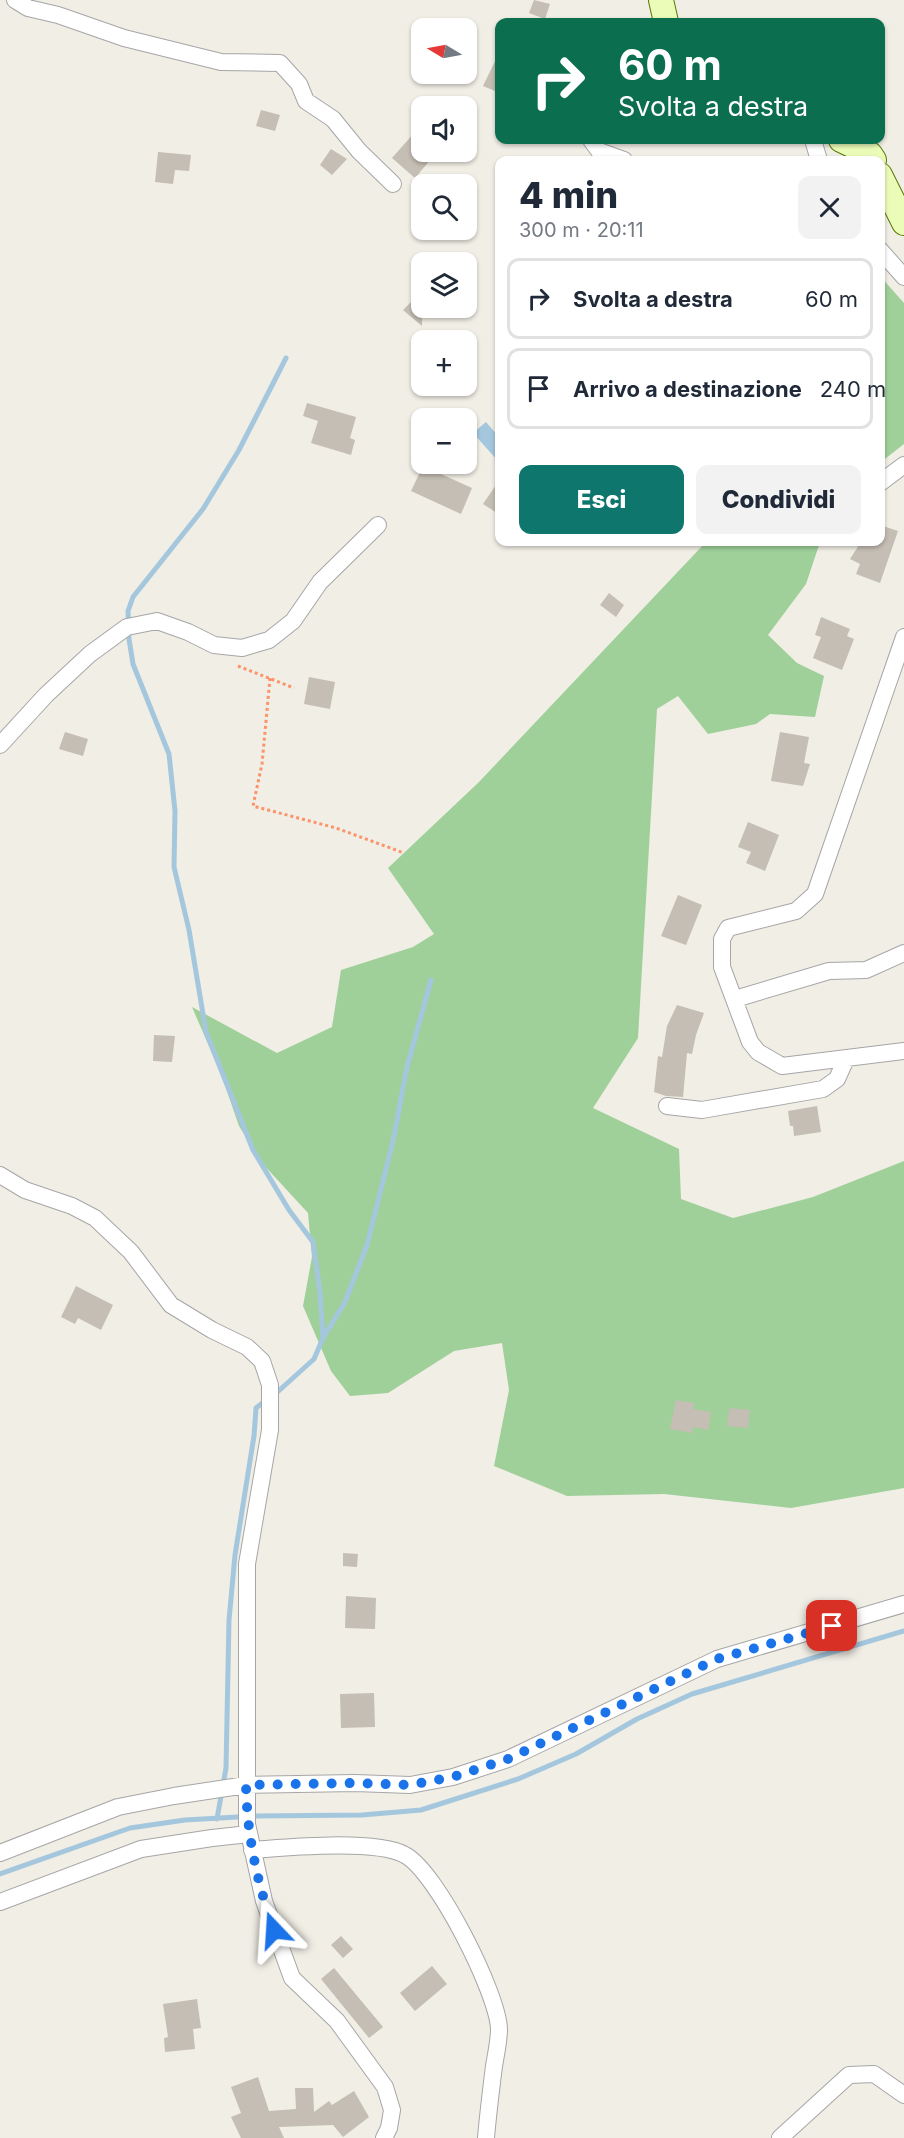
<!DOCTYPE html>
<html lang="it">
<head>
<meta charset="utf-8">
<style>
	:root { --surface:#fff; --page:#f2f2f3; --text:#1f2937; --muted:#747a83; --line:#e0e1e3; --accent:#0f766e }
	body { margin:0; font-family:Inter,sans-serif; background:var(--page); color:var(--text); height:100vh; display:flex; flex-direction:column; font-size:22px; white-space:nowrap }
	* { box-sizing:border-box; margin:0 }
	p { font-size:20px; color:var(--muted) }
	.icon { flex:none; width:33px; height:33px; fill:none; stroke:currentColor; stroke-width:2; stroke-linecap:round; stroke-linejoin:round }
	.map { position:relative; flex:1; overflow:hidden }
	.details { position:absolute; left:495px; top:156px; width:390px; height:390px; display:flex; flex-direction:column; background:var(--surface); border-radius:12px; box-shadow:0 2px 4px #0004 }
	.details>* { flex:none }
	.guide { position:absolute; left:495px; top:18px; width:390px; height:126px; border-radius:12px; box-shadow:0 2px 4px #0004; background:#0b6e4f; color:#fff; overflow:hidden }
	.needle { width:39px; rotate:280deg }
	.fabs { position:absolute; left:411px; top:18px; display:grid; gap:12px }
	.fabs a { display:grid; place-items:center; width:66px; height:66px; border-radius:12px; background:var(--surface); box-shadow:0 2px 4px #0004; font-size:30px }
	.pin { position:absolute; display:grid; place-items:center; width:51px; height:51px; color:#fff; margin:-26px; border-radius:12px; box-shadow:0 3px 9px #0006 }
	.me { position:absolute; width:66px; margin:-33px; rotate:340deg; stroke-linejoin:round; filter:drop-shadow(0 0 4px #0008) }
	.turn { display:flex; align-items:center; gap:21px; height:126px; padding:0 24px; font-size:27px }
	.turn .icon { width:78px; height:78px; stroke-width:2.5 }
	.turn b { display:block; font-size:42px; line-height:51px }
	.round { display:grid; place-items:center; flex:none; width:63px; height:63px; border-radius:12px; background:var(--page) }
	.headline { display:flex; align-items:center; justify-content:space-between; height:102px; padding:0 24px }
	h1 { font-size:36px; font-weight:800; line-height:45px }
	.primary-button { display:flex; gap:12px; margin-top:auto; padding:12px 24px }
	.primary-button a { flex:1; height:69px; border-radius:12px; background:var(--accent); color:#fff; font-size:24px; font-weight:800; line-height:69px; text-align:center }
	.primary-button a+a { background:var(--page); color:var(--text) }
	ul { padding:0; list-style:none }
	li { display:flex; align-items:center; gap:18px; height:81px; margin:0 12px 9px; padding:0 12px; border:3px solid var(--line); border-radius:12px }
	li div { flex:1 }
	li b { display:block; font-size:22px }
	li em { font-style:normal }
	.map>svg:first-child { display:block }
	.forest { fill:#9fd099 }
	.water { fill:#a5c7de }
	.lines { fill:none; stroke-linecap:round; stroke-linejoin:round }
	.stream { stroke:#a5c7de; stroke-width:5 }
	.building { fill:#c5beb4 }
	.street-casing { stroke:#a6a6a6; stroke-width:18 }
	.secondary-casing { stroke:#577903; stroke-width:26 }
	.path { stroke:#fc936a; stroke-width:3; stroke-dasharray:3 3; stroke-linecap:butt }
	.street { stroke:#fff; stroke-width:16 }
	.secondary { stroke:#ebfbb8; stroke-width:24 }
	.route { stroke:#1a73e8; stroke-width:10; stroke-dasharray:0 18 }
</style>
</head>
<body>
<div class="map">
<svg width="904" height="2138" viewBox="0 0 904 2138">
	<rect width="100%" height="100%" fill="#f0eee5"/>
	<path class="forest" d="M 880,276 L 904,303 L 904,444 L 881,462 Z
		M 706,542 L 820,542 L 806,584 L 768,635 L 797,663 L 824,676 L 815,717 L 770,714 L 756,724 L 708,734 L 678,696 L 657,709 L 638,1038 L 593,1108 L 679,1149 L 681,1199 L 733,1218 L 813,1197 L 904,1161 L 904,1488 L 791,1508 L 664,1494 L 567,1496 L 494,1466 L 509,1390 L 502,1343 L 454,1351 L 388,1393 L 350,1396 L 331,1371 L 303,1306 L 312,1257 L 308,1213 L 261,1162 L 239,1126 L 221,1074 L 192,1007 L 277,1053 L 332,1027 L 341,970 L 413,947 L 434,934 L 388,868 L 479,782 Z"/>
	<path class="water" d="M 486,422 L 499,437 L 499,459 L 498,461 L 473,433 Z"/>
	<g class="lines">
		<path class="stream" d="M 286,358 L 239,450 L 203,509 L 133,597 L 128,611 L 129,639 L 133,664 L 169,754 L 175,811 L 174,867 L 189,930 L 206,1032 L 253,1150 L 289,1210 L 313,1242 L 320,1292 L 323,1338
			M 273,1396 L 314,1359 L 323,1338 L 345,1302 L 367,1245 L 393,1141 L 407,1067 L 431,980
			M 217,1819 L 226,1768 L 229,1620 L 235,1555 L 254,1436 L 256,1408 L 265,1401
			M 0,1874 L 130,1828 L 185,1820 L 255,1816 L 362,1815 L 421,1810 L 518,1779 L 576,1754 L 637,1719 L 692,1694 L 904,1631"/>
	</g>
	<path class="building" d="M 534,0 L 550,4 L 545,19 L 529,13 Z
		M 500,51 L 500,93 L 483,86 Z
		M 261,110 L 280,115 L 275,131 L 256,126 Z
		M 422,124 L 422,152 L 437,152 L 415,178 L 392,158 Z
		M 331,149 L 347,159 L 332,175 L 320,165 Z
		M 158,152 L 191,155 L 189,171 L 175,170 L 173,184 L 155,182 Z
		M 422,291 L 422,326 L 403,310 Z
		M 307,403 L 356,417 L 350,438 L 355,440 L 351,455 L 311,443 L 318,421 L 303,416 Z
		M 423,466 L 472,488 L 461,514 L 411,491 Z
		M 500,479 L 500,515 L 483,504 Z
		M 880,525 L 898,531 L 880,583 L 856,574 L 860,564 L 850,559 L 861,542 L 880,542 Z
		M 609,593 L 624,605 L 616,617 L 600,605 Z
		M 821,617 L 850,629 L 847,636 L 854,639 L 842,670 L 813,658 L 821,637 L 815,635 Z
		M 309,677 L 335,682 L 330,709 L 304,704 Z
		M 65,732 L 88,739 L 83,756 L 59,749 Z
		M 780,732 L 809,737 L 804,763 L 810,764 L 803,786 L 771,781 Z
		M 748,822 L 779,835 L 765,871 L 746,863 L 751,852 L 738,847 Z
		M 678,895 L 702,905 L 686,945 L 661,936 Z
		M 677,1005 L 704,1013 L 696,1035 L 692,1054 L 687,1053 L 683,1097 L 666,1096 L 654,1092 L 658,1056 L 662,1057 L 667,1026 Z
		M 154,1035 L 175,1036 L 172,1062 L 153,1061 Z
		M 817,1106 L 821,1132 L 794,1136 L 793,1126 L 790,1126 L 788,1111 Z
		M 76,1286 L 113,1305 L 101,1330 L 78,1318 L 75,1324 L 61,1317 Z
		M 676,1400 L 694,1403 L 693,1409 L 711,1412 L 708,1430 L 693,1427 L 692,1433 L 670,1429 Z
		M 729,1408 L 750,1410 L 748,1428 L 727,1426 Z
		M 343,1553 L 358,1554 L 357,1567 L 343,1566 Z
		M 346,1596 L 376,1598 L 375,1629 L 345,1628 Z
		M 374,1693 L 375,1727 L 341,1728 L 340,1694 Z
		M 341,1936 L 353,1949 L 343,1958 L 331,1945 Z
		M 432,1966 L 447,1984 L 415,2011 L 400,1993 Z
		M 334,1968 L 383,2027 L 369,2038 L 321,1979 Z
		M 197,1999 L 201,2028 L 193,2029 L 195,2049 L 165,2052 L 164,2038 L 168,2037 L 163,2004 Z
		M 258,2077 L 269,2111 L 296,2109 L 295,2088 L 313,2088 L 314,2112 L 329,2101 L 332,2105 L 354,2091 L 369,2117 L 343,2137 L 333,2125 L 279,2127 L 284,2138 L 241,2138 L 231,2117 L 241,2113 L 231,2087 Z"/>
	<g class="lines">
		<defs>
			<path id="street" d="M 15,0 L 28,8 L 58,15 L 124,38 L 221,62 L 280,63 L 299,84 L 306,101 L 333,119 L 359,151 L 393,184
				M 591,140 L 599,151 L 624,160
				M 813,140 L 819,160
				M 880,250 L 904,277
				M 880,483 L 904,465
				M 904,637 L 815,894 L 796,911 L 728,928 L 722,939 L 722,967 L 750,1042 L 758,1052 L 782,1066 L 904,1051
				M 0,745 L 46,695 L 90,654 L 127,627 L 157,621 L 188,632 L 214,645 L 242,648 L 269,640 L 293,621 L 320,582 L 378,525
				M 735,999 L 829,971 L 866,970 L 904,953
				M 667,1106 L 702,1110 L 823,1089 L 837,1079 L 846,1059
				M 0,1175 L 25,1190 L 72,1206 L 95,1218 L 131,1252 L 171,1305 L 212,1330 L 247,1347 L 262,1361 L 270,1385 L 270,1430 L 247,1564 L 247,1824 L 264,1901 L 292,1978 L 337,2021 L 385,2087 L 392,2110 L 389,2128 L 384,2138
				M 252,1850 C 286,1847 377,1839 405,1855 C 437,1872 498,1994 499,2029 C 499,2041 496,2054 494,2066 C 491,2090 488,2114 486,2138
				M 0,1853 L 118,1807 L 174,1796 L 246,1785 L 355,1783 L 410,1785 L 453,1777 L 508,1759 L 717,1659 L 904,1604
				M 0,1902 L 141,1849 L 212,1838 L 249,1834
				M 780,2138 L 849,2075 L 874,2074 L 904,2095"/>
			<path id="secondary" d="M 661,0 L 666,22
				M 841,140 L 870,154 L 874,160
				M 880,175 L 904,223"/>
		</defs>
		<use href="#street" class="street-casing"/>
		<use href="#secondary" class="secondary-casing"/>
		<path class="path" d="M 238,666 L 294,688
			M 270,678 L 262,764 L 253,806 L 336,828 L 404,853"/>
		<use href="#street" class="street"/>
		<use href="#secondary" class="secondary"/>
	</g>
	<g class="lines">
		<path class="route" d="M 274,1930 C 257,1883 247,1835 246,1785 L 355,1783 L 410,1785 L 453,1777 L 508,1759 L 717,1659 L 832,1626"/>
	</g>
</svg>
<div class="fabs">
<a><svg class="needle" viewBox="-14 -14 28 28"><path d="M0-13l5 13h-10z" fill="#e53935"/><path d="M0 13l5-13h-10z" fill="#747a83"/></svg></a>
<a><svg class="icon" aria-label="sound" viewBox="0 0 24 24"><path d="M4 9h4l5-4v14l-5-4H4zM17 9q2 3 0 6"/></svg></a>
<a><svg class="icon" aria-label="search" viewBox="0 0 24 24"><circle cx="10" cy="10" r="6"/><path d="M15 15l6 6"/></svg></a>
<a><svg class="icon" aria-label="layers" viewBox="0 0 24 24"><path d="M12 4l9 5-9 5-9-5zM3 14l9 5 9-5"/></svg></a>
<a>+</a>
<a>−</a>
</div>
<div class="pin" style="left:832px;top:1626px;background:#d93025"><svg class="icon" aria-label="arrive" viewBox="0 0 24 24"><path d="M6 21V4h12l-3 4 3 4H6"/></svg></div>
<svg class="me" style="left:274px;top:1930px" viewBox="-20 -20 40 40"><path d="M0-17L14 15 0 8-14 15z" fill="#1a73e8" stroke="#fff" stroke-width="4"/></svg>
<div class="guide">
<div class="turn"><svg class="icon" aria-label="right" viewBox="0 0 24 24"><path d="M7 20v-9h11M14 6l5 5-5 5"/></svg><div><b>60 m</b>Svolta a destra</div></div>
</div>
<section class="details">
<div class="headline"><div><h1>4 min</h1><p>300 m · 20:11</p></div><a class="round"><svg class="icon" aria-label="close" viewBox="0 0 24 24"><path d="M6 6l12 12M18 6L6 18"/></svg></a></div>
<ul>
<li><svg class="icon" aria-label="right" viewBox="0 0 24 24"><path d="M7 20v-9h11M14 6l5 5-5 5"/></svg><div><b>Svolta a destra</b></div><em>60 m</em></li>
<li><svg class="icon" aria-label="arrive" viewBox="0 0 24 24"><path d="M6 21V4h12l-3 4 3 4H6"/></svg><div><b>Arrivo a destinazione</b></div><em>240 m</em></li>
</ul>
<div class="primary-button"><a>Esci</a><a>Condividi</a></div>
</section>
</div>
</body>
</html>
